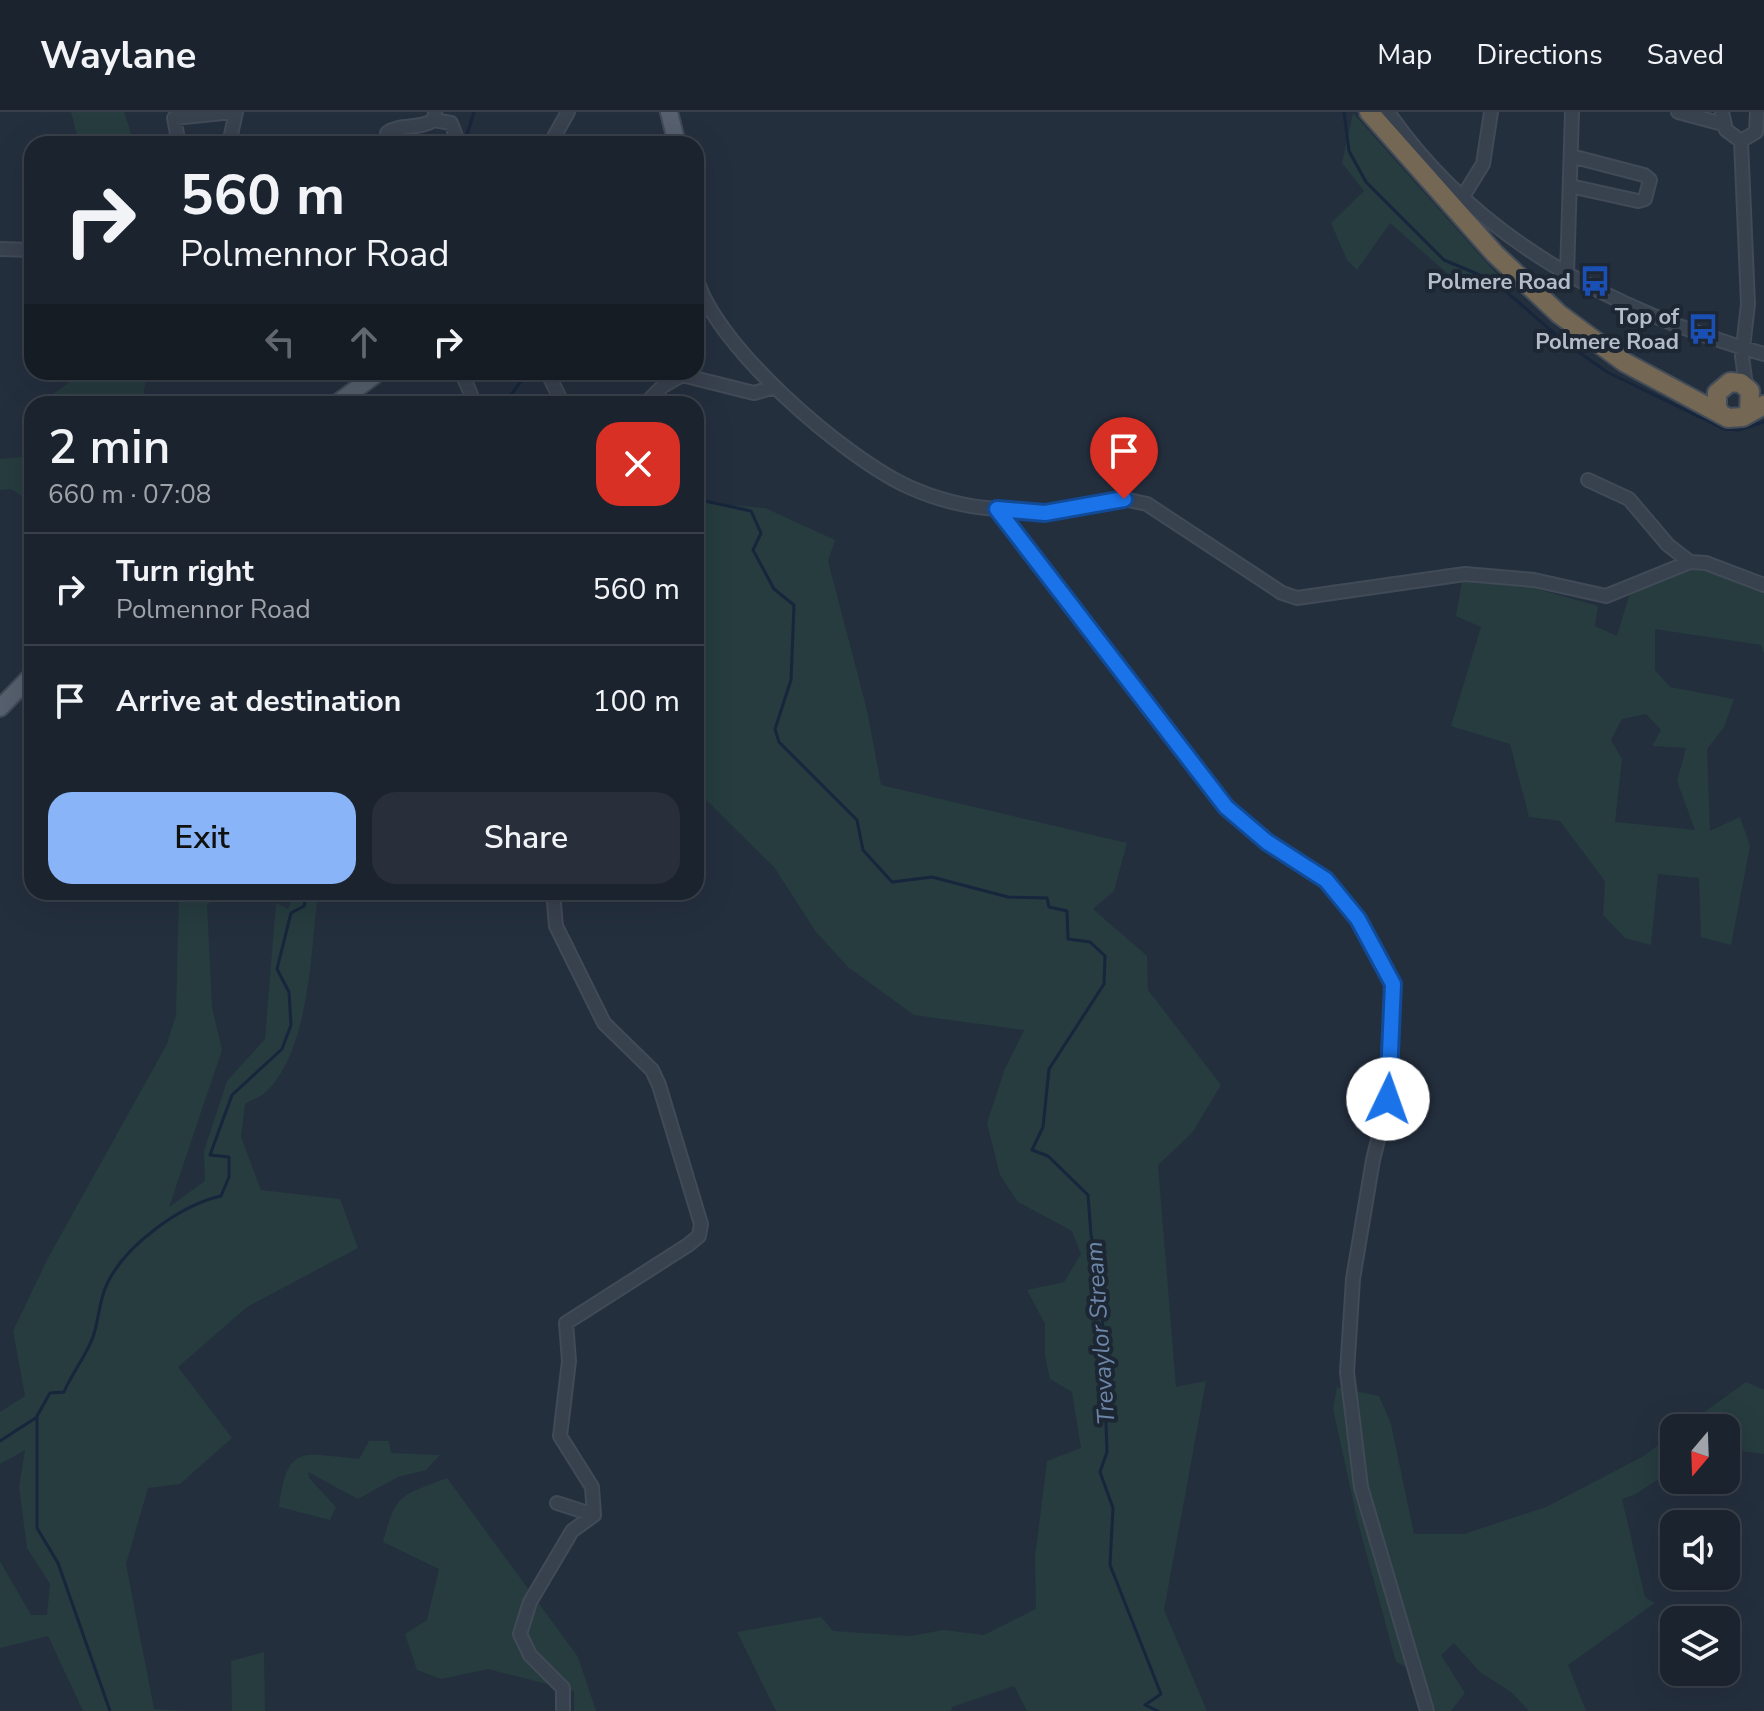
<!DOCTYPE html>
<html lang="en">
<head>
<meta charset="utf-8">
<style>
	:root { --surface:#1b232e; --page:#282f3a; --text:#f1f3f6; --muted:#a0a4aa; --line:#39404a; --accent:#8ab4f8 }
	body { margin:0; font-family:"Nunito Sans",sans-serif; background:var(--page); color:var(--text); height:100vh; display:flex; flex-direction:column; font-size:30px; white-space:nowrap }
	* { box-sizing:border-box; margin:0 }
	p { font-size:26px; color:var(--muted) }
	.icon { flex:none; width:44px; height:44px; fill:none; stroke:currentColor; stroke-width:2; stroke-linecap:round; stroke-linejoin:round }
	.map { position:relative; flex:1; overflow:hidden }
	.side { position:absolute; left:24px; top:284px; width:680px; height:504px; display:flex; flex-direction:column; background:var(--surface); border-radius:24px; box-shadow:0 8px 32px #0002,0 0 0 2px var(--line) }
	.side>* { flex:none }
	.top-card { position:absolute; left:24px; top:24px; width:680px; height:244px; border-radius:24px; box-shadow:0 8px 32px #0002,0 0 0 2px var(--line); background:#1b232e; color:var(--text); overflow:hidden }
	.needle { width:52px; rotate:199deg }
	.controls { position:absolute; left:1660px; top:1302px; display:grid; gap:16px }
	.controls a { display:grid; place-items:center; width:80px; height:80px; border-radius:16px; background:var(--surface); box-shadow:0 8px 32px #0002,0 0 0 2px var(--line); font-size:40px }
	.pin { position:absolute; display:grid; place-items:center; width:68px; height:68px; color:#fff; margin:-82px -34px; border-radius:50% 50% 50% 0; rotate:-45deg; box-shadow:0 0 8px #0007 }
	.pin .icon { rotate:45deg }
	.me { position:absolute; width:88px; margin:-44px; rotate:3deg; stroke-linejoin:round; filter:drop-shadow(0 0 6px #0008) }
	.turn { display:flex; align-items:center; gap:28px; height:168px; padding:0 24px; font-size:36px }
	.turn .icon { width:104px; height:104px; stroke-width:2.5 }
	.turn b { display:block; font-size:56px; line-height:68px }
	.lanes { display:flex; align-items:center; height:76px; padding:0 24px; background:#0003; justify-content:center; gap:40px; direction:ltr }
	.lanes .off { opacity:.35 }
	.round { display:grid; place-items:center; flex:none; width:84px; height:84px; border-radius:24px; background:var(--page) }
	.headline { display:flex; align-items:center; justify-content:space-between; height:136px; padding:0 24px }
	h1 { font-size:48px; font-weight:600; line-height:60px }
	.cta { display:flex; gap:16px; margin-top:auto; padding:16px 24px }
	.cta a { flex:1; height:92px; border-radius:24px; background:var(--accent); color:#111; font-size:32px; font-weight:600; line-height:92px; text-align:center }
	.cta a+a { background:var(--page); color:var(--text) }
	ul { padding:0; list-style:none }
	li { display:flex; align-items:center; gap:24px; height:112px; padding:0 24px; border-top:2px solid var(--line) }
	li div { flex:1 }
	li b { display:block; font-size:30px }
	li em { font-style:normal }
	header { display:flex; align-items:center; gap:48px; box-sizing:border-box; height:112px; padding:0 40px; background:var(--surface); border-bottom:2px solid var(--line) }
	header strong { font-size:38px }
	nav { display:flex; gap:44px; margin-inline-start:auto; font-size:28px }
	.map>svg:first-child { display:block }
	.green { fill:#263c3f; fill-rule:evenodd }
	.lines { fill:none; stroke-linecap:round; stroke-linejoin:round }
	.stream { stroke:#17263c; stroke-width:3 }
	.minor-casing { stroke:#414a57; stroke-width:16 }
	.major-casing { stroke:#414a57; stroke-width:20 }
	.highway-casing { stroke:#434c59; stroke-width:22 }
	.minor { stroke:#38414e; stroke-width:12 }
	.major { stroke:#56606e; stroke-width:16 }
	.highway { stroke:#746855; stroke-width:18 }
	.route-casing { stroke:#114b97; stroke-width:20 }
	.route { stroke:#1a73e8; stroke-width:14 }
	.labels { text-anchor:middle; stroke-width:8; stroke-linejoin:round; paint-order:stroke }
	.poi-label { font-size:22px; font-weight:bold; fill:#b4bcc9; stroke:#1d2633; text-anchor:end }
	.water-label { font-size:24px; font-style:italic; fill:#6d86a8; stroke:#1d2633 }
</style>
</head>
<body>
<header>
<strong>Waylane</strong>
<nav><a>Map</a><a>Directions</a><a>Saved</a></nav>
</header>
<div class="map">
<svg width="1764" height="1599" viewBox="0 0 1764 1599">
	<rect width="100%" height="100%" fill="#242f3e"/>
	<path class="green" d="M 71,0 L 124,0 L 133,27 L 108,32 L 78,27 Z
		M 1353,1 L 1495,160 L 1509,172 L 1495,181 L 1447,161 L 1390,111 L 1357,158 L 1347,148 L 1331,111 L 1364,79 L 1342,51 Z
		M 83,260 L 147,261 L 142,292 L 49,292 L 49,285 Z
		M 32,344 L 32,413 L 26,411 L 28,388 L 11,377 L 0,378 L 0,347 Z
		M 696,390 L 765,396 L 835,428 L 828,449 L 867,598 L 881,673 L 1127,731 L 1114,779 L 1093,797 L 1147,844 L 1148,878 L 1221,973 L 1192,1021 L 1158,1053 L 1176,1275 L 1206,1269 L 1164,1498 L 1207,1599 L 1027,1599 L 1014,1574 L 952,1595 L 951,1599 L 776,1599 L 737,1520 L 821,1505 L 833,1519 L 910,1524 L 943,1518 L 984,1523 L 1036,1497 L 1035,1445 L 1047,1349 L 1081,1336 L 1072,1280 L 1050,1267 L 1045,1244 L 1045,1212 L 1027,1178 L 1064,1170 L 1081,1142 L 1072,1119 L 1018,1090 L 1000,1063 L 987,1011 L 1004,959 L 1024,918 L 914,903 L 848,855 L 816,820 L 774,755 L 696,678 L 696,667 L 705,659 L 696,620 Z
		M 1698,456 L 1764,480 L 1764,542 L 1761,533 L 1655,517 L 1655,558 L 1670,575 L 1734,587 L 1724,615 L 1707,637 L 1710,719 L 1740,705 L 1750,734 L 1731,833 L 1701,825 L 1699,766 L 1658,762 L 1651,833 L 1625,826 L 1603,803 L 1605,769 L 1560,709 L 1529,705 L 1510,632 L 1451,614 L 1481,515 L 1456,504 L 1462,469 L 1527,474 L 1598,494 L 1595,514 L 1617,524 L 1629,484 L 1674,460 ZM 1646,602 L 1661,618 L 1652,634 L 1686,636 L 1677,669 L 1695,718 L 1615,710 L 1622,647 L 1611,628 L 1622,607 Z
		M 179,780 L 216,781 L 214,789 L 207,792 L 212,895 L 222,938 L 169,1095 L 205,1069 L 204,1039 L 227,969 L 265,927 L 276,791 L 288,797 L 295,780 L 318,780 C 311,838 310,938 266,980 C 261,985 251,988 245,992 L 241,1025 L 261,1078 L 340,1087 L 358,1136 L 247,1195 L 178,1255 L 232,1326 L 180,1372 L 148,1376 L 126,1452 L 154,1597 L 188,1599 L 83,1599 L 48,1524 L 0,1536 L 0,1449 L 31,1503 L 47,1503 L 50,1472 L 27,1436 L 19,1375 L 25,1338 L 0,1352 L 0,1300 L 25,1284 L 13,1219 L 48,1146 L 167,932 L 176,903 Z
		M 1746,1270 L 1764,1278 L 1764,1342 L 1726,1337 L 1726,1316 L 1682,1316 Z
		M 1337,1275 L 1379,1284 L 1391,1312 L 1414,1422 L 1464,1422 L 1546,1395 L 1642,1345 L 1674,1322 L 1674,1357 L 1636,1382 L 1622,1387 L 1645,1485 L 1655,1491 L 1568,1553 L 1586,1599 L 1529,1599 L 1511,1580 L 1480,1560 L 1454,1531 L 1441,1543 L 1465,1581 L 1451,1599 L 1436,1599 L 1417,1560 L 1396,1550 L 1357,1407 L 1333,1297 Z
		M 369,1329 L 389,1329 L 391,1341 L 440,1343 L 426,1358 L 398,1365 L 358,1387 L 308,1360 L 309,1366 L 336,1395 L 330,1408 L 279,1395 C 287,1330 303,1342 359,1347 Z
		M 447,1366 L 578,1545 L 596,1599 L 574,1599 L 574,1579 L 488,1557 L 441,1567 L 417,1558 L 405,1522 L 427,1508 L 439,1457 L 383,1430 C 396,1380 401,1384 447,1366 Z
		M 264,1540 L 265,1599 L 232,1599 L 231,1549 Z"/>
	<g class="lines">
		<path class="stream" d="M 1344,0 L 1349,39 L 1366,70 L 1444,148 L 1494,169 L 1563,229 L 1607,260 L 1724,317 L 1739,318 L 1764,310
			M 464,32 L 474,0
			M 504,292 L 528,260
			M 696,387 L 751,399 L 761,421 L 753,438 L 774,477 L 794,493 L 791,568 L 775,617 L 779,630 L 857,708 L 863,738 L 892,770 L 932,765 L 1008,785 L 1047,786 L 1049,795 L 1067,799 L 1068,827 L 1090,830 L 1105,844 L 1104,872 L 1049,957 L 1043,1015 L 1032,1038 L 1048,1044 L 1088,1083 L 1091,1123 L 1101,1167 L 1107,1340 L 1100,1360 L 1113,1396 L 1110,1453 L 1161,1582 L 1145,1593 L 1158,1599
			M 0,1329 L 37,1305
			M 110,1599 L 58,1451 L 37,1416 L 37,1304 L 50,1281 L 64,1280 C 72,1261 86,1244 93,1225 C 99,1208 99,1188 107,1172 C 125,1133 181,1093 221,1084 L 229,1065 L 229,1045 L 210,1043 L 232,983 L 282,937 L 291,913 L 289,880 L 277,857 L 291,801 L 304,794 L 307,780"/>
		<defs>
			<path id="minor" d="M 1388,0 C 1477,129 1616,200 1764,242
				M 1678,0 L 1723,12
				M 1722,0 L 1726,18 L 1741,29 L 1756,20 L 1757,0
				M 434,8 L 451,11 L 456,24
				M 1741,29 L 1748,192 L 1742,244 L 1746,274
				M 179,32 L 174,6 L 233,0
				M 229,32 L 236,0
				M 332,32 L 355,30
				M 386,32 L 387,21 C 401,11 419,18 434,8 L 435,0
				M 550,32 L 568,0
				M 1570,74 L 1638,89 L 1645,87 L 1650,68 L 1644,63 L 1571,44
				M 1462,86 L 1483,52 L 1491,0
				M 0,137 L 32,138
				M 1567,162 L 1572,0
				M 696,164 C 713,233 845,346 909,375 C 938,388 965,395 997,397 L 1226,695 L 1267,730 L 1326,768 L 1358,807 L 1393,872 L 1388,987 L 1373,1048 L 1353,1167 L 1347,1260 L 1361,1375 L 1427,1599
				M 354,260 L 362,269
				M 458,260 L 464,266 L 475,292
				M 547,260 L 563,292
				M 645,292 L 663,274 L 682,263 L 754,281 L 775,275
				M 1588,368 L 1629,387 L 1668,433 L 1690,450
				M 997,397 L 1045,401 L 1124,387 L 1147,392 L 1282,481 L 1297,486 L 1465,462 L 1534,468 L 1606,484 L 1690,450 L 1706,451 L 1764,473
				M 696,398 L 697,399
				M 553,780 L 556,814 L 604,911 L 652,958 L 659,973 L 701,1112 L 699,1124 L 688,1133 L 566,1211 L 569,1249 L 560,1324 L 592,1375 L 594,1403 L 572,1419 L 530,1490 L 520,1522 L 530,1543 L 563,1576 L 563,1599
				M 557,1391 L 594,1403"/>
			<path id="major" d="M 669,0 L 677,32
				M 336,292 L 379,260
				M 0,596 L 32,563"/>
			<path id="highway" d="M 1369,0 L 1495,142 L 1559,202 L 1624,250 L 1728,306 L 1743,305 L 1764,293
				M 1721,302 L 1717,296 L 1717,281 L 1730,270 L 1741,271 L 1750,279 L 1749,300"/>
		</defs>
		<use href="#minor" class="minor-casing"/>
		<use href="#major" class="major-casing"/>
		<use href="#highway" class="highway-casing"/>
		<use href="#minor" class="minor"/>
		<use href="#major" class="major"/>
		<use href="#highway" class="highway"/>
	</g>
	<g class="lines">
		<defs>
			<path id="route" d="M 1124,387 L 1045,401 L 997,397 L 1226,695 L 1267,730 L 1326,768 L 1358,807 L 1393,872 L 1388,987"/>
		</defs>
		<use href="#route" class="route-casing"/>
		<use href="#route" class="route"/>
	</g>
	<defs>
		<symbol id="bus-bare" viewBox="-9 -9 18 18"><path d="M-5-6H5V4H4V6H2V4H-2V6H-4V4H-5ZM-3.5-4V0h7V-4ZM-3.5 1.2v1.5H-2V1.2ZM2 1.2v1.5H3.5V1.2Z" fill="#1a4fb4" stroke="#1d2633" stroke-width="2.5" paint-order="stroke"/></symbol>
	</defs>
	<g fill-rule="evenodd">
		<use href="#bus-bare" x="1573" y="147" width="44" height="44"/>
		<use href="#bus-bare" x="1681" y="195" width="44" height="44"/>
	</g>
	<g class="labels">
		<g class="poi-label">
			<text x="1571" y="177">Polmere Road</text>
			<text x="1679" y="212">Top of<tspan x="1679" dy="25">Polmere Road</tspan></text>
		</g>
		<g class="water-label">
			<text transform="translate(1100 1221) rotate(-94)" y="8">Trevaylor Stream</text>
		</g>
	</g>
</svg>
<div class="controls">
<a><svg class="needle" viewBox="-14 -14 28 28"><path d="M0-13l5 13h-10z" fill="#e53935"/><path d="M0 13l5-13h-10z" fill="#a0a4aa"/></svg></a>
<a><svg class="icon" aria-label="sound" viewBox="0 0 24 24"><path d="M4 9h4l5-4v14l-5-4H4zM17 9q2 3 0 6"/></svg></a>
<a><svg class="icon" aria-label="layers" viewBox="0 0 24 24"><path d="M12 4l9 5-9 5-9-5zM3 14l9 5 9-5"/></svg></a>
</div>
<div class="pin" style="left:1124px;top:387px;background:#d93025"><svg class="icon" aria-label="arrive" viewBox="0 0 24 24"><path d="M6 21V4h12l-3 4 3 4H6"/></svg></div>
<svg class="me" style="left:1388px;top:987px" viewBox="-20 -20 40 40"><circle r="19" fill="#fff"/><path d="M0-13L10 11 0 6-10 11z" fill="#1a73e8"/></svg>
<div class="top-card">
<div class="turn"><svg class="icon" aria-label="right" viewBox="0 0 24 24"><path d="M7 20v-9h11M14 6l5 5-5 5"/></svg><div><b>560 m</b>Polmennor Road</div></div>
<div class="lanes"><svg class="icon off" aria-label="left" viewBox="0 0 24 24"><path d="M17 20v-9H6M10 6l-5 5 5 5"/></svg><svg class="icon off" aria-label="ahead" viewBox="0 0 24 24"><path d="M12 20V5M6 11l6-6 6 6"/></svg><svg class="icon" aria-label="right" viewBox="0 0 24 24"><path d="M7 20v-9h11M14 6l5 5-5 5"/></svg></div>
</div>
<section class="side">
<div class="headline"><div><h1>2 min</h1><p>660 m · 07:08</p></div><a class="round" style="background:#d93025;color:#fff"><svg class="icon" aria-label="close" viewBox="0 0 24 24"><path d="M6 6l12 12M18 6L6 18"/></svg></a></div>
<ul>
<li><svg class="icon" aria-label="right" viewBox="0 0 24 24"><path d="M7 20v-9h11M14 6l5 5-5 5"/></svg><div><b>Turn right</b><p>Polmennor Road</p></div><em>560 m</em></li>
<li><svg class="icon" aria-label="arrive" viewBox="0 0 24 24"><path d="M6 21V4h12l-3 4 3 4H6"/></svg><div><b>Arrive at destination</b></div><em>100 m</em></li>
</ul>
<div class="cta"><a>Exit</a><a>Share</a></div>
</section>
</div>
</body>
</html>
